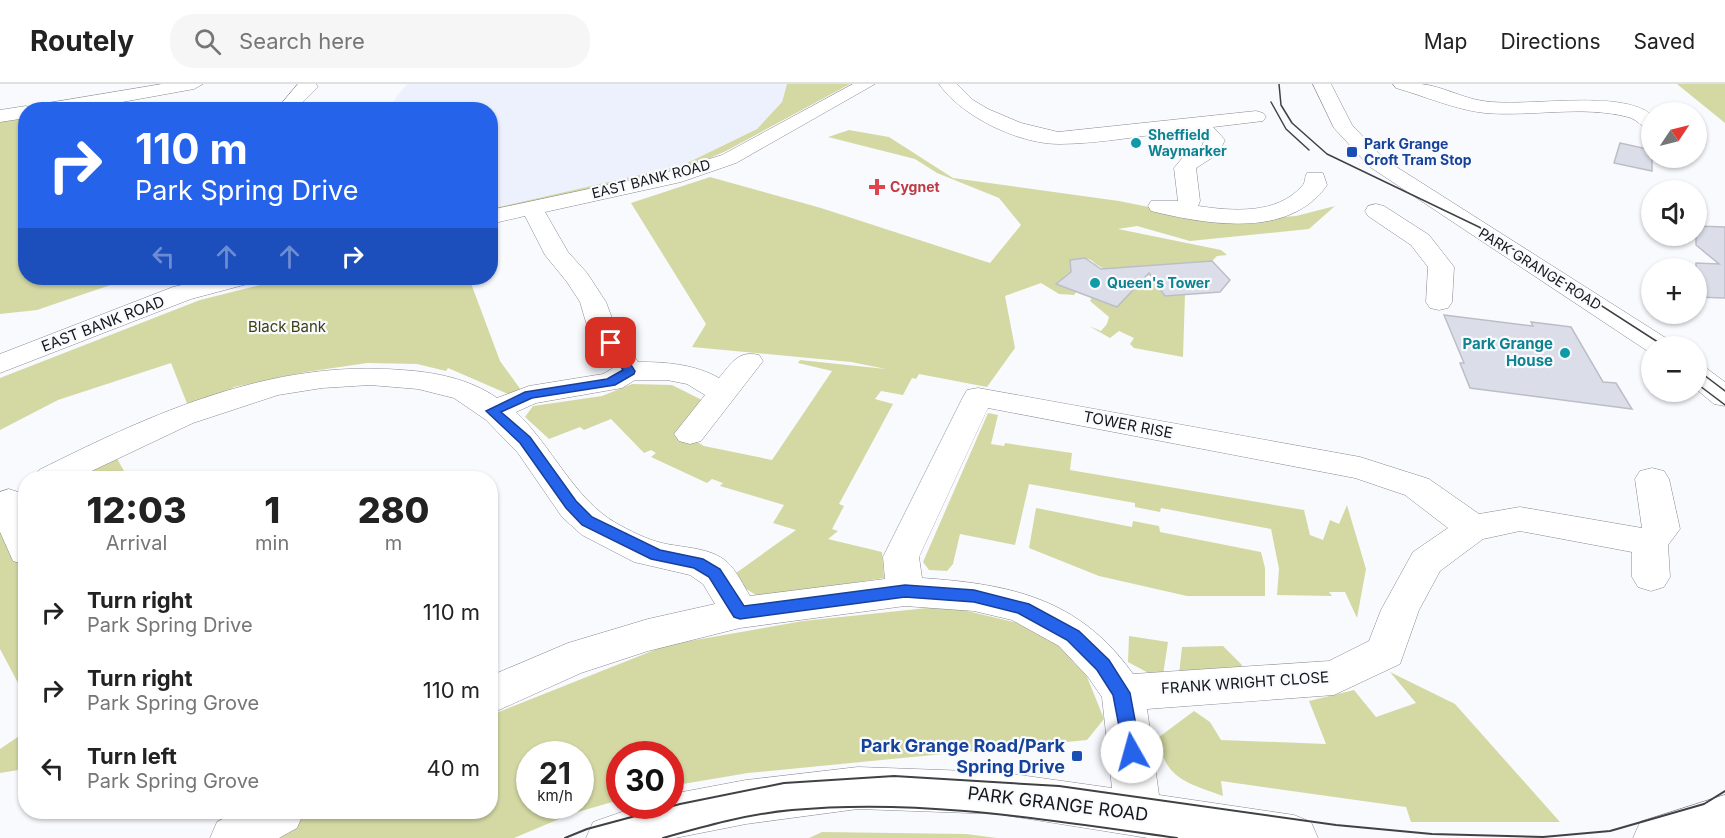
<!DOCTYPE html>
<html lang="en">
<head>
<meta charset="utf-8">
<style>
	:root { --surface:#fff; --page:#f6f6f6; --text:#222; --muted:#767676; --line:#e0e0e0 }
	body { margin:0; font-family:Inter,sans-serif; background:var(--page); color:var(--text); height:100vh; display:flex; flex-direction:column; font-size:22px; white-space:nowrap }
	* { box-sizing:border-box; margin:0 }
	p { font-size:20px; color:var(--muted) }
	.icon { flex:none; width:33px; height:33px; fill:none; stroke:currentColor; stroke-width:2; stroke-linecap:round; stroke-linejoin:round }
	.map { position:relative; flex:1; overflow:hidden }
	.drawer { position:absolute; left:18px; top:387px; width:480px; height:348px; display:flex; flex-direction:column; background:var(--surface); border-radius:24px; box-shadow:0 2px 4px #0004 }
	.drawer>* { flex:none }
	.guide { position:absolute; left:18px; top:18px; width:480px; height:183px; border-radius:24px; box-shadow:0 2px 4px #0004; background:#2563eb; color:#fff; overflow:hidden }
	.needle { width:39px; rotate:55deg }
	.tools { position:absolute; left:1641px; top:18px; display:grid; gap:12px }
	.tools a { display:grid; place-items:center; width:66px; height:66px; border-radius:50%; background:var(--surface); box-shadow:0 2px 4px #0004; font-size:30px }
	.speed { position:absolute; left:516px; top:657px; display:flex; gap:12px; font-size:30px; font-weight:700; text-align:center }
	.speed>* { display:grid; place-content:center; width:78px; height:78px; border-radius:50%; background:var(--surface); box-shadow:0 2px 4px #0004; line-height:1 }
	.speed small { font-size:15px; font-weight:400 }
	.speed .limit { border:9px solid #d22; background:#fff; color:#111 }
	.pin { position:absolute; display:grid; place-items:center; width:51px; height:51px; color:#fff; margin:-26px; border-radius:12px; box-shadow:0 3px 9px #0006 }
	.me { position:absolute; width:66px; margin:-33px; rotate:353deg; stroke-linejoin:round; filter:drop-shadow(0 0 4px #0008) }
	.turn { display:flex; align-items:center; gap:21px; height:126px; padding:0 18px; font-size:27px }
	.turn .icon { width:78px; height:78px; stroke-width:2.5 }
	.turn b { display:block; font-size:42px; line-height:51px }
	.lanes { display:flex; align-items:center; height:57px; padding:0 18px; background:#0003; justify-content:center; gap:30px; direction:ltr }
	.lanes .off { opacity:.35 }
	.eta { display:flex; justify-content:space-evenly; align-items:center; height:102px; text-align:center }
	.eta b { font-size:36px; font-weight:800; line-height:42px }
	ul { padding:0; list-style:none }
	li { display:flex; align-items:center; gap:18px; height:78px; padding:0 18px }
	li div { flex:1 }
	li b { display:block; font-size:22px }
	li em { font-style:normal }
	header { display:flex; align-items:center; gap:36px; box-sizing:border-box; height:84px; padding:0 30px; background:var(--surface); border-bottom:2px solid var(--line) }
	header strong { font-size:28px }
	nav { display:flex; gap:33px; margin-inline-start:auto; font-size:21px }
	.search { width:420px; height:54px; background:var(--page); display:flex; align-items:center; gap:15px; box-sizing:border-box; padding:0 21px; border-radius:24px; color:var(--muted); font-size:22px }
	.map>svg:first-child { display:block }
	.built { fill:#edf1fe }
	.green { fill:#d4d9a4; fill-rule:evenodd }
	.building { fill:#dbdee8; stroke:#bcbec7; stroke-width:1.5 }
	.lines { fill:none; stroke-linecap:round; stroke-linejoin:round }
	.minor-casing { stroke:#878992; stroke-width:1 }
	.minor { fill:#fff; fill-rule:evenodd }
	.tram-far1 { stroke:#404144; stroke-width:1.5 }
	.tram { stroke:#404144; stroke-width:2 }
	.route { fill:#2563eb; stroke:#184099; stroke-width:1.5 }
	.culture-dot { fill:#0f9aa8; stroke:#f9fafe; stroke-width:2 }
	.transit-dot { fill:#1a4fb4; stroke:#f9fafe; stroke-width:2 }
	.health-dot { fill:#e0444e; stroke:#f9fafe; stroke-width:2 }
	.labels { text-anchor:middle; stroke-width:4.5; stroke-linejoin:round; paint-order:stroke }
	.far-culture-label { font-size:14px; font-weight:bold; fill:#0d838f; stroke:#f9fafe; text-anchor:start }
	.far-transit-label { font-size:14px; font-weight:bold; fill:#164399; stroke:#f9fafe; text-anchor:start }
	.far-street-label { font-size:14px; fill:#151619; stroke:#f9fafe }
	.far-health-label { font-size:14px; font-weight:bold; fill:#be3a42; stroke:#f9fafe; text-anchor:start }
	.street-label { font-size:15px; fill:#151619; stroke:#f9fafe }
	.park-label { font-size:15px; fill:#3d3f15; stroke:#f9fafe }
	.culture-label { font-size:15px; font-weight:bold; fill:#0d838f; stroke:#f9fafe; text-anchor:end }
	.near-transit-label { font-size:18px; font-weight:bold; fill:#164399; stroke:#f9fafe; text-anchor:end }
	.near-street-label { font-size:18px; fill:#151619; stroke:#f9fafe }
</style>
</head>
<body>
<header>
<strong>Routely</strong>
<div class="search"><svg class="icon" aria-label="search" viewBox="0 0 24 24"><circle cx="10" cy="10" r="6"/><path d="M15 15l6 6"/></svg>Search here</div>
<nav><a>Map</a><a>Directions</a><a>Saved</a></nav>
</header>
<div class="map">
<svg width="1725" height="754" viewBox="0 0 1725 754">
	<rect width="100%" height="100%" fill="#f9fafe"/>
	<path class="built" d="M 407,0 L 787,0 L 782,18 L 757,45 L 683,81 L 491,127 L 490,26 L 386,26 Z"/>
	<path class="green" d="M 787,0 L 850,0 L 726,67 L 694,81 L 491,129 L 490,125 L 683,81 L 757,45 L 782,18 Z
		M 1677,0 L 1725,0 L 1725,39 Z
		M 25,31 L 26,194 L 131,194 L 37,226 L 0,230 L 0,35 Z
		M 849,46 L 889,53 L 953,94 L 1119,117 L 1218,137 L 1296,132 L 1335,122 L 1309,145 L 1190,157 L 1137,142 L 1118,145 L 1221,166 L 1227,171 L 1217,172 L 1212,177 C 1173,187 1125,206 1091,176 L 1085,174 L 1070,178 L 1070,184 L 1080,188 L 1057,200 L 1077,207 L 1074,211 L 1059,210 L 1041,199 L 1005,212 L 1015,264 L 987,303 L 919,290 L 916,295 L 912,294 L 903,311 L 881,307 L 875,315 L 893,320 L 839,420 L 844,422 L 832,445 L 838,447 L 828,455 L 882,468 L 884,494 L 759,513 L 729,494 L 796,446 L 773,439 L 784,421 L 720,402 L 723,399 L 712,395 L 707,399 L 651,373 L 656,369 L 651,366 L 644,369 L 611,335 L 584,346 L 580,343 L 549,355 L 525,333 L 533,322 L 602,312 L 632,300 L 672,301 L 704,317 L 682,349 L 704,362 L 772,376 L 832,287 L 798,279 L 800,276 L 886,285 L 851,278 L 692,263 L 706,240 L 631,119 L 710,93 L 821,124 L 990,179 L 1021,141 L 999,114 L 937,89 L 915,75 L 828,53 Z
		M 288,194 L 469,194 L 500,277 L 521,306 L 508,310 L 448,284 L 446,287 L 417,280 L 367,279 L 306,288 L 234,303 L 219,313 L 188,322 L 171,279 L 58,316 L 0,346 L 0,294 L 200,216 Z
		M 1137,195 L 1153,195 L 1165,212 L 1185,210 L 1183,273 L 1134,264 L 1130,260 L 1134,254 L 1119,247 L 1110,254 L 1089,242 L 1101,247 L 1107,240 L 1109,233 L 1090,217 L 1092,213 L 1117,223 L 1132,207 L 1129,203 Z
		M 988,329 L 998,331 L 991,360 L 1004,362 L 1005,359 L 1072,369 L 1070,386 L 1304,426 L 1310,451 L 1323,456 L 1330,436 L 1339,440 L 1347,421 L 1366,485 L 1357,534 L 1345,508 L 1329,508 L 1332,512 L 1277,511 L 1279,485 L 1271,445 L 1161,424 L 1160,428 L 1135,423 L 1135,419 L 1029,400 L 1015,461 L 960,450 L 953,480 L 947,487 L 929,486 L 923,478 Z
		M 115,371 L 128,394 L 80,394 Z
		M 1036,424 L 1132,443 L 1133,437 L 1159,442 L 1160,448 L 1261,468 L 1265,484 L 1265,512 L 1187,512 L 1099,492 L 1029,464 Z
		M 25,431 L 25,612 L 0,565 L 0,448 Z
		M 946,522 L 1018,539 L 1079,573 L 1104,635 L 1087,656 L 748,689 L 671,702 L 670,670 L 620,670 L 619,716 L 571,730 L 514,754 L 258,754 L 304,728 L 490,728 L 491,631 L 667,561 L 803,537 ZM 530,670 L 580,670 L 580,722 L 530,722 Z
		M 1129,552 L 1168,558 L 1163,591 L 1154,592 L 1128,578 Z
		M 1223,562 L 1242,581 L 1240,586 L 1179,590 L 1182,563 Z
		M 1390,588 L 1455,620 L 1560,738 L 1411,738 L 1406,723 L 1221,697 L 1223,712 C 1188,699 1163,695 1159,653 L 1194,627 L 1210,638 L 1221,656 L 1326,660 L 1309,617 L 1354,606 L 1376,633 L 1416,619 Z
		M 25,648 L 25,685 L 0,689 L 0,665 Z
		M 822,748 L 966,750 L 997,754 L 809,754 Z"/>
	<path class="building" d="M 1620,59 L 1652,66 L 1652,87 L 1614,79 Z
		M 1696,142 L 1725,143 L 1725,214 L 1696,213 L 1696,179 L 1719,180 L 1696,161 Z
		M 1085,174 L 1101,185 L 1212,177 L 1230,196 L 1220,208 L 1165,212 L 1149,189 L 1117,223 L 1056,200 L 1071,188 L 1070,176 Z
		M 1444,231 L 1533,242 L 1531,238 L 1571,243 L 1603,298 L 1616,299 L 1632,325 L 1470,304 L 1460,279 L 1464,279 Z"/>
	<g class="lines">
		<defs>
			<path id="minor" d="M 162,0 L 203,0 L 194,5 L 78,26 L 26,26 L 26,34 L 0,38 L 0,26 L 26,22 L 33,25 L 42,20 Z
				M 298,0 L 316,0 L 318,3 L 295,26 L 276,26 Z
				M 853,0 L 875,0 L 736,79 L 681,98 L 545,128 L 568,168 L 587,189 L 606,218 L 616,245 L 638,278 C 666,278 694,280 719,294 C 732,279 738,266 759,271 L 763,277 L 701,357 L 690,360 L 679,357 L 674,350 L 705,311 L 687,300 L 667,296 L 635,296 L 622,304 L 536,319 L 516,328 C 552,362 574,415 616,439 C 630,447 646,455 662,459 C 683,464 710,463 727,478 C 737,487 743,501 750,512 L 885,495 L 883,473 L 963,313 L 967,306 L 978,304 L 1360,373 L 1429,395 L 1479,430 L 1520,423 L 1642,444 L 1635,395 L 1640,387 L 1652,384 L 1664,387 L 1669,395 L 1680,445 L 1668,461 L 1670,493 L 1664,503 L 1651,507 L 1638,503 L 1632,493 L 1632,468 L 1520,447 L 1483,455 L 1440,487 L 1419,526 L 1400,580 L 1334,611 L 1147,625 L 1159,711 L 1294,731 L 1311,738 L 1318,754 L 1148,754 L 998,730 L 858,725 L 746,740 L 675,754 L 586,754 L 593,738 L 639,722 L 670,722 L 670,711 L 677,709 L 746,696 L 858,683 L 998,688 L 1112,704 L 1102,613 L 1088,593 L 1059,562 L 1012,536 L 974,527 L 905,522 L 740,544 L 648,567 L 581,589 L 490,630 L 490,592 L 568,559 L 648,535 L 715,520 L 703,500 L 690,491 L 634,478 L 582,451 L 562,433 L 518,369 L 486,336 L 454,314 L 418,305 L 370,301 L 322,304 L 278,311 L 193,339 L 77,394 L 34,394 L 39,386 C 153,329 272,275 402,286 C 435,288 470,295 497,314 L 529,302 L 603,290 L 613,284 L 588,245 L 580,218 L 567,198 L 545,171 L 525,132 L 490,140 L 490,126 L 668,88 L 722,71 ZM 988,324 L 1355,394 L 1405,411 L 1448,444 L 1413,468 L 1381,526 L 1369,557 L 1329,577 L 1133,590 C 1079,514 1010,500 922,494 L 919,473 Z
				M 939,0 L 957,0 L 973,16 L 988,25 L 1021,39 L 1058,48 L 1256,27 L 1263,29 L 1266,33 L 1263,37 L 1213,43 L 1225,56 L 1218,70 L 1196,84 L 1200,117 L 1198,122 C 1232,127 1277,131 1302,102 C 1306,98 1304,94 1307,89 L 1323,89 L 1327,101 C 1289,156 1205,140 1151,127 L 1148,122 L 1151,117 L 1178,117 L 1174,84 L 1184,72 L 1202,62 L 1204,57 L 1192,46 C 1150,50 1100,60 1059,60 C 1019,60 962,33 939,0 Z
				M 1313,0 L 1331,0 L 1352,41 L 1384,75 L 1669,256 L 1673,262 L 1652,262 L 1652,269 L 1649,268 L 1370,83 L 1334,44 Z
				M 1393,0 C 1402,0 1412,0 1421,0 C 1442,2 1462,14 1483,17 C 1526,24 1620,4 1652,31 L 1652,47 C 1642,44 1637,35 1628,33 C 1582,21 1532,33 1485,29 C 1456,26 1424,12 1396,4 Z
				M 1376,120 L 1384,122 L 1429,151 L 1454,183 L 1452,218 L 1448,224 L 1439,226 L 1430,224 L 1426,218 L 1428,183 L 1411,161 L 1368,132 L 1365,127 L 1368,122 Z
				M 213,194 L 255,194 L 251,199 L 191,215 L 0,289 L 0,270 L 173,203 Z
				M 1696,281 L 1706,284 L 1725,298 L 1725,322 L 1714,320 L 1696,305 Z
				M 9,405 L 21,409 L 26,416 L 26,481 L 13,477 L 0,448 L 0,408 Z
				M 1725,711 L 1725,754 L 1633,754 L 1640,738 Z
				M 236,728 L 304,728 L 297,744 L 279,754 L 210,754 L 217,738 Z"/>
		</defs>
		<use href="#minor" class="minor-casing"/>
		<use href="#minor" class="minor"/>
		<path class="tram-far1" d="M 1279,0 L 1281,21 L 1292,39 L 1327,70 L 1479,143 L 1664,262
			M 1271,18 L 1286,45 L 1309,66
			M 1696,285 L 1725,307
			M 1696,299 L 1725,321"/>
		<path class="tram" d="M 565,754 L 587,745 L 680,720 L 784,699 L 894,692 L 1059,702 L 1336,741 L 1432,750 L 1543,753 L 1610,747 L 1704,720 L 1725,707
			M 663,754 C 705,742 748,730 792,726 C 921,714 1049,736 1177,754"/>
	</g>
	<path class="route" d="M 611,255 L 615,256 L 635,287 L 634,290 L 615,301 L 532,314 L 501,328 L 530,353 L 576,417 L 592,433 L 660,466 L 703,475 L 720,485 L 744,522 L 905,501 L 974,506 L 1029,520 L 1079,547 L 1109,576 L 1130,609 L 1141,668 L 1138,674 L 1132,676 L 1125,674 L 1113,611 L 1097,586 L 1067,556 L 1018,529 L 974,518 L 905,513 L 740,535 L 734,533 L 709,493 L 694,484 L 651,475 L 582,441 L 566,424 L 520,359 L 486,327 L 525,308 L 607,295 L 623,286 L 605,259 Z"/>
	<g class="culture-dot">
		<circle cx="1136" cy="59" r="6"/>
		<circle cx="1095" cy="199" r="6"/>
		<circle cx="1565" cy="269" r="6"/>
	</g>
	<g class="transit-dot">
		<rect x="1346" y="62" width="12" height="12" rx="3"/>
		<rect x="1071" y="666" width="12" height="12" rx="3"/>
	</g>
	<path class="health-dot" d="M874 94h6v6h6v6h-6v6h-6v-6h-6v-6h6z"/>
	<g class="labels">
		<g class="far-culture-label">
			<text x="1148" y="56">Sheffield<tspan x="1148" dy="16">Waymarker</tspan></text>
			<text x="1107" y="204">Queen's Tower</text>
		</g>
		<g class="far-transit-label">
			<text x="1364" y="65">Park Grange<tspan x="1364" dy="16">Croft Tram Stop</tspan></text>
		</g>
		<g class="far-street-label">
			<text transform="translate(651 95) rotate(-14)" y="5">EAST BANK ROAD</text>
			<text transform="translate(1540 185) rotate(32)" y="5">PARK GRANGE ROAD</text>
		</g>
		<g class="far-health-label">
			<text x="890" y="108">Cygnet</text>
		</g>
		<g class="street-label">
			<text transform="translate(103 240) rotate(-21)" y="5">EAST BANK ROAD</text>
			<text transform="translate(1128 341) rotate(11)" y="5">TOWER RISE</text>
			<text transform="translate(1245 599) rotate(-4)" y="5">FRANK WRIGHT CLOSE</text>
		</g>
		<g class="park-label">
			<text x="287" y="248">Black Bank</text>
		</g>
		<g class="culture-label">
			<text x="1553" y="265">Park Grange<tspan x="1553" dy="17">House</tspan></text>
		</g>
		<g class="near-transit-label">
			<text x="1065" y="668">Park Grange Road/Park<tspan x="1065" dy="21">Spring Drive</tspan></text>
		</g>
		<g class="near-street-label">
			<text transform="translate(1058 720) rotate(7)" y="6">PARK GRANGE ROAD</text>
		</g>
	</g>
</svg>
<div class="tools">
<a><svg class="needle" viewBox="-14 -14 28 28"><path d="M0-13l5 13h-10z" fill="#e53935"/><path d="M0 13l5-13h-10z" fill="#767676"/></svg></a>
<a><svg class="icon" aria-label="sound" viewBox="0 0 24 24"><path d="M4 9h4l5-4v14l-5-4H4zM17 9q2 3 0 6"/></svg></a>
<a>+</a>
<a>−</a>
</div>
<div class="speed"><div>21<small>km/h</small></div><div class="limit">30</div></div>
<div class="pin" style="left:611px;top:259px;background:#d93025"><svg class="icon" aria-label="arrive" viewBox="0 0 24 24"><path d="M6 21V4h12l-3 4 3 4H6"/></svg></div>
<svg class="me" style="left:1132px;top:668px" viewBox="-20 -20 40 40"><circle r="19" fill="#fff"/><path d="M0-13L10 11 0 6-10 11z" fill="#2563eb"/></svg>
<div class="guide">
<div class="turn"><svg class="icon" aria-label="right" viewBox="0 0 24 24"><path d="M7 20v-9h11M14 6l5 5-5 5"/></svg><div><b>110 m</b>Park Spring Drive</div></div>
<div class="lanes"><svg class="icon off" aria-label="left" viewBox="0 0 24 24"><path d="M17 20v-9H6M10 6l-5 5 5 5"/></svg><svg class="icon off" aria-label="ahead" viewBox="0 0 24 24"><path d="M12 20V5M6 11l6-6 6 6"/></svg><svg class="icon off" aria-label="ahead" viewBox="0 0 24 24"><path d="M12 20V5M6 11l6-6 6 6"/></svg><svg class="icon" aria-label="right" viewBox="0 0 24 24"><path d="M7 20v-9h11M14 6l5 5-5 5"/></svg></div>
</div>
<section class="drawer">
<div class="eta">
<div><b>12:03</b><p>Arrival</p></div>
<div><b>1</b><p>min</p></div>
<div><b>280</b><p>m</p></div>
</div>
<ul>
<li><svg class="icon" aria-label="right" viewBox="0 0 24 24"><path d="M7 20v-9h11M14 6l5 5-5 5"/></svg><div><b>Turn right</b><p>Park Spring Drive</p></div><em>110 m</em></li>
<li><svg class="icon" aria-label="right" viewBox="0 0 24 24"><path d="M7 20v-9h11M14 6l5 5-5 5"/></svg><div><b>Turn right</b><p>Park Spring Grove</p></div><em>110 m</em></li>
<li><svg class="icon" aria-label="left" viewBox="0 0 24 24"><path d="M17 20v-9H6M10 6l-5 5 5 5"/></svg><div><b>Turn left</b><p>Park Spring Grove</p></div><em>40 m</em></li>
</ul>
</section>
</div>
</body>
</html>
